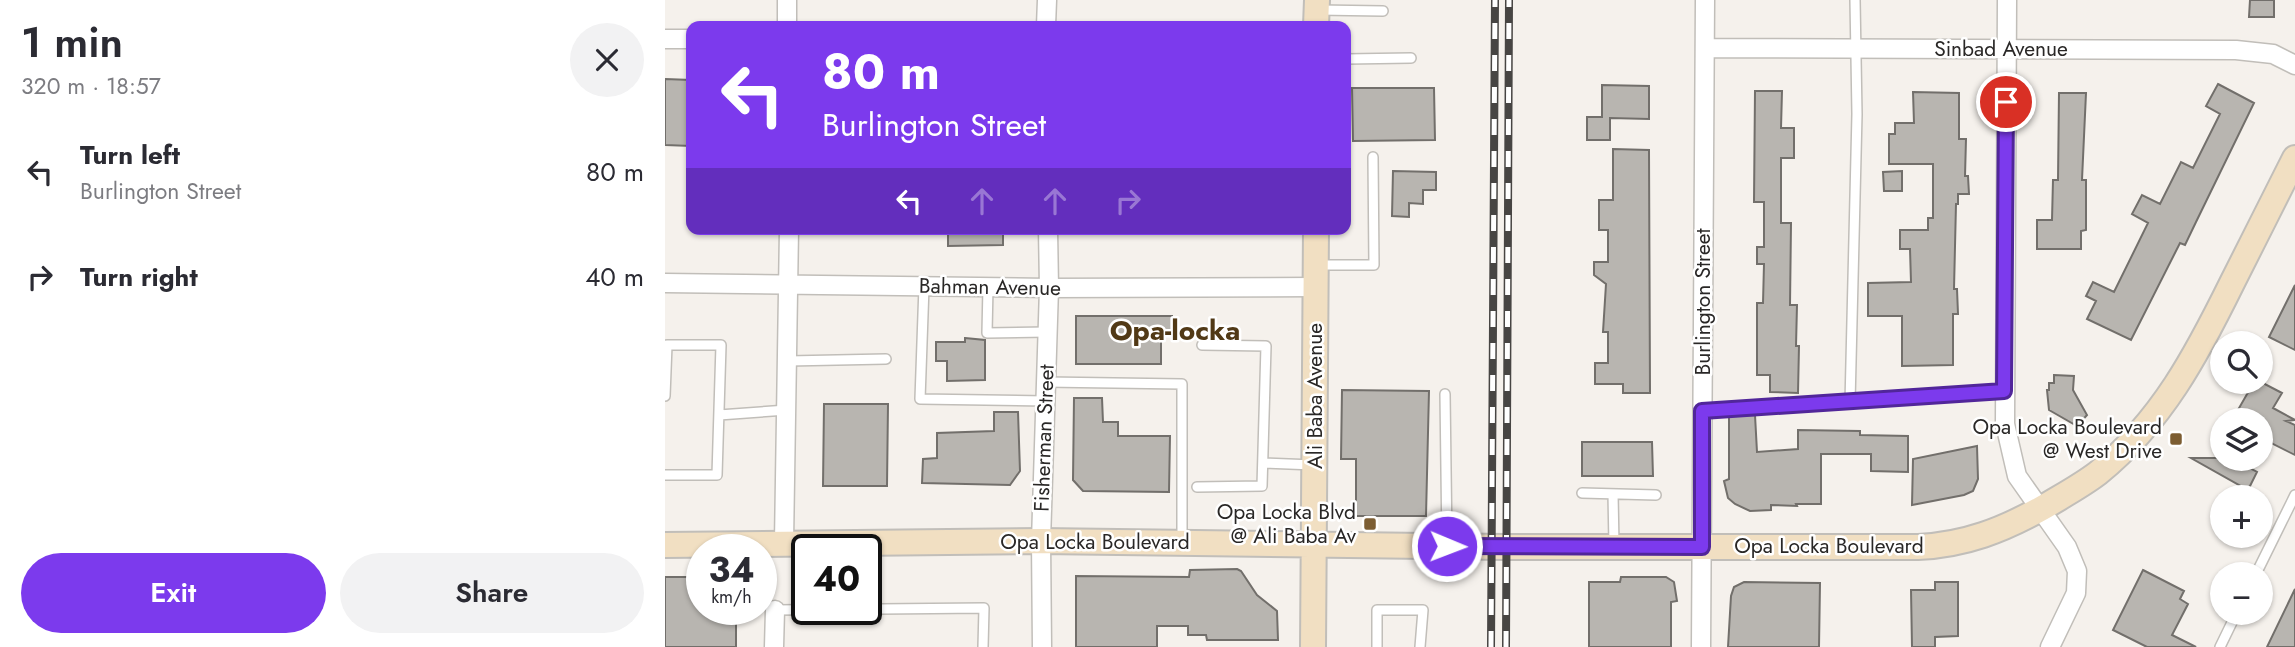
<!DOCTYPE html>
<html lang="en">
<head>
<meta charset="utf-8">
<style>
	:root { --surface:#fff; --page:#f2f2f3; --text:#2b2b33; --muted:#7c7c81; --accent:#7c3aed }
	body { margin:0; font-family:Jost,sans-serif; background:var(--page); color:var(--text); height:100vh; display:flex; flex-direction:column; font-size:26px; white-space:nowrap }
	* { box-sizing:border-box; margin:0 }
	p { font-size:23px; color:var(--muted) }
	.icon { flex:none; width:38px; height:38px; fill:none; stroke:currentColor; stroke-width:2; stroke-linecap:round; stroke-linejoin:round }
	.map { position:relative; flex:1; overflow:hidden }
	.side { display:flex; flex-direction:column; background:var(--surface); width:665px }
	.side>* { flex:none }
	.top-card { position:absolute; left:21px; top:21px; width:665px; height:214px; border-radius:14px; box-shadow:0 2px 5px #0004; background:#7c3aed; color:#fff; overflow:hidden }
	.buttons { position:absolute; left:1545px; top:331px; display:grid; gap:14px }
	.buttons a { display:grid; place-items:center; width:63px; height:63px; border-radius:50%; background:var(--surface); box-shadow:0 2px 5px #0004; font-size:35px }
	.speed { position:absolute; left:21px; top:534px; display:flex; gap:14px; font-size:35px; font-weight:700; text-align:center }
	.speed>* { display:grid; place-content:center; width:91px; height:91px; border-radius:50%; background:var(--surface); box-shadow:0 2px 5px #0004; line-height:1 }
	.speed small { font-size:18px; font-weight:400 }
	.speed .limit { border:4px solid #111; border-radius:10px; background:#fff; color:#111 }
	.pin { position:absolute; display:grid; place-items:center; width:60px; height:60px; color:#fff; margin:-30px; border:4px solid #fff; border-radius:50%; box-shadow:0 2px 7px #0007 }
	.me { position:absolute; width:77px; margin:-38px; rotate:91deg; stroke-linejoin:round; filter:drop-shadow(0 0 5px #0008) }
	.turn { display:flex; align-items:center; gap:24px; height:147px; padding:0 21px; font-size:32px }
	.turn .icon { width:91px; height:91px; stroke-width:2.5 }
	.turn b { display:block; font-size:49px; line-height:60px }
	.lanes { display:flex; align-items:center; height:66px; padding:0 21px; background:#0003; justify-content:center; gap:35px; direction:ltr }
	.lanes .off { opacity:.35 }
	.round { display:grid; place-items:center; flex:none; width:74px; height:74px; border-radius:37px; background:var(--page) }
	.head { display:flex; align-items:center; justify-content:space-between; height:119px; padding:0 21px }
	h1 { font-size:42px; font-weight:600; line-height:52px }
	.button { display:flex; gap:14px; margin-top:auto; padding:14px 21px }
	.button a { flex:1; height:80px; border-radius:42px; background:var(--accent); color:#fff; font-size:28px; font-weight:600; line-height:80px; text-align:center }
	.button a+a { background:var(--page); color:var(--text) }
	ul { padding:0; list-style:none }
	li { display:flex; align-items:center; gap:21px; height:105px; padding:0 21px }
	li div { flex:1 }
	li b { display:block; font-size:26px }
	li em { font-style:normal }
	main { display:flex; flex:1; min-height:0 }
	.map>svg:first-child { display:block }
	.building { fill:#b8b5b0; stroke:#726f6b; stroke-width:2 }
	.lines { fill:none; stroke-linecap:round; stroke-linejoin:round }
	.lane-casing { stroke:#c1beb9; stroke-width:12 }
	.street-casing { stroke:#c1beb9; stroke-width:21 }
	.secondary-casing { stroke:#c1beb9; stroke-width:28 }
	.lane { stroke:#fff; stroke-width:9 }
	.street { stroke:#fff; stroke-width:18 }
	.secondary { stroke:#f1dfc2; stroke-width:24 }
	.rail-casing { stroke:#474543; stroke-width:8 }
	.rail { stroke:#fff; stroke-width:5; stroke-dasharray:16; stroke-linecap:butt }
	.route-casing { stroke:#51269a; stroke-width:18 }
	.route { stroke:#7c3aed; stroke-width:12 }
	.poi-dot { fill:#7c5d32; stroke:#fff; stroke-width:2.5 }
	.labels { text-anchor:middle; stroke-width:5; stroke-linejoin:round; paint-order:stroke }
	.street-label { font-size:21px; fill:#292726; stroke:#fff }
	.poi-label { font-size:21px; fill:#292726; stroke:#fff; text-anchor:end }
	.district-label { font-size:28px; font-weight:bold; fill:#513916; stroke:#fff }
</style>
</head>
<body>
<main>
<section class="side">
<div class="head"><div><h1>1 min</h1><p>320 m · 18:57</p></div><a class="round"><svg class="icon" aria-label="close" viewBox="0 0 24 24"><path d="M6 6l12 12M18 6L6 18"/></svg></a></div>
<ul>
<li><svg class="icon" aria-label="left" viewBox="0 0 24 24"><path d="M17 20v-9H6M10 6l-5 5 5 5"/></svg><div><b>Turn left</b><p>Burlington Street</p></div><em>80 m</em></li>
<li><svg class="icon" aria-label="right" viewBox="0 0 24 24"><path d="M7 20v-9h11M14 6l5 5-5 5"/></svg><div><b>Turn right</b></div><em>40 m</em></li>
</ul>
<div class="button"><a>Exit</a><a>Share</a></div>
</section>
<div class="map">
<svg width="1630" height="647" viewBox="0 0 1630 647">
	<rect width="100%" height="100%" fill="#f5f1ec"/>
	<path class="building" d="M 1585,0 L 1609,0 L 1609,17 L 1584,17 Z
		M 0,79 L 26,80 L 26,146 L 0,145 Z
		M 1553,84 L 1589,103 L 1531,222 L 1520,245 L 1515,243 L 1466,340 L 1422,319 L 1431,301 L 1421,296 L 1428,282 L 1449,292 L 1483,223 L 1467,214 L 1477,195 L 1495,204 L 1516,162 L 1528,168 L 1555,114 L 1541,106 Z
		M 937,85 L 984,86 L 984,119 L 945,118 L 945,140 L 922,140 L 922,117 L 937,117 Z
		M 687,88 L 769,88 L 770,140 L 688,141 Z
		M 1090,91 L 1117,91 L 1116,128 L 1129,128 L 1129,158 L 1116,158 L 1116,223 L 1126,223 L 1125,305 L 1132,305 L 1131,346 L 1134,346 L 1133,393 L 1105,392 L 1105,375 L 1092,375 L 1092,303 L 1098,303 L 1099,264 L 1092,264 L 1092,247 L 1099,247 L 1099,202 L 1089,202 Z
		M 1248,92 L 1294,93 L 1294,139 L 1301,139 L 1300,176 L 1303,176 L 1304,194 L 1293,194 L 1293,204 L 1291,204 L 1289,289 L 1292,289 L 1293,314 L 1288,314 L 1288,365 L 1237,366 L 1237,316 L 1203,316 L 1203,283 L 1246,282 L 1245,249 L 1235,249 L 1235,230 L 1263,230 L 1263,218 L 1268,218 L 1268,164 L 1224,164 L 1224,134 L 1230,134 L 1230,123 L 1249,123 Z
		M 1394,93 L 1421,93 L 1417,180 L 1421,180 L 1421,230 L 1416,231 L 1416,249 L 1372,249 L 1372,220 L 1387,220 L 1388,180 L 1393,180 Z
		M 948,149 L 984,150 L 985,393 L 958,393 L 958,384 L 930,384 L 930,363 L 943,363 L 943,332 L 938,332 L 941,284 L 929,275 L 929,262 L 943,262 L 943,230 L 934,230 L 934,200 L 948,200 Z
		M 728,171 L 771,172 L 771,190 L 758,190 L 758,204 L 744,203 L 744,217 L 727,216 Z
		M 1237,171 L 1237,191 L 1219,191 L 1218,172 Z
		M 283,229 L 338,229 L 338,245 L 283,246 Z
		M 1630,285 L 1630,350 L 1604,337 Z
		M 411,316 L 507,316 L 507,334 L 496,334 L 496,364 L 411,364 Z
		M 300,338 L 320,340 L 320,380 L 282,381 L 282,361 L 271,361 L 271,342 L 300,342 Z
		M 1389,375 L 1409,376 L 1408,390 L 1422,415 L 1412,426 L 1384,410 L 1382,390 L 1384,390 L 1384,383 L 1389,383 Z
		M 1589,382 L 1596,382 L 1617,393 L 1608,408 L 1630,420 L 1621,421 L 1630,425 L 1630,455 L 1596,438 L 1596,420 L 1579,420 L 1570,415 Z
		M 677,390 L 764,391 L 761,516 L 691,516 L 691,459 L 676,459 Z
		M 409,398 L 437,398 L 438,422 L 453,422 L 453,436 L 505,436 L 504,492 L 418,491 L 408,480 Z
		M 159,404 L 223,404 L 222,486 L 158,486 Z
		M 329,412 L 353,412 L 355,471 L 345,485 L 257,483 L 258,459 L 272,458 L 272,433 L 329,431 Z
		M 1090,415 L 1092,452 L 1133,449 L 1133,430 L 1195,431 L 1195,435 L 1243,436 L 1243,472 L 1206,471 L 1206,454 L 1156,454 L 1156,504 L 1131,504 L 1132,506 L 1106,505 L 1106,510 L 1085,511 L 1070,504 L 1063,498 L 1059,481 L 1064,479 L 1064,416 Z
		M 917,442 L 987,442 L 988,476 L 917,476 Z
		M 1312,446 L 1313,479 L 1308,491 L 1299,495 L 1247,505 L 1248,459 Z
		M 1526,458 L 1590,458 L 1585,468 L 1592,472 L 1583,490 Z
		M 572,569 L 576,571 L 592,595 L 612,611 L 613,640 L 542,640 L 541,635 L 523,635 L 523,626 L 492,626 L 492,647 L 411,647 L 411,576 L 524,577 L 525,570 Z
		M 1478,570 L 1519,591 L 1515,599 L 1523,604 L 1507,635 L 1531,647 L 1482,647 L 1448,630 Z
		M 0,577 L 37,577 L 37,609 L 71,609 L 71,647 L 0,647 Z
		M 956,577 L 1001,577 L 1009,582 L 1012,601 L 1006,602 L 1006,647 L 924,647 L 924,582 L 955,582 Z
		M 1079,582 L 1155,583 L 1154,647 L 1063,647 L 1066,596 L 1069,587 Z
		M 1270,582 L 1293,582 L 1293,636 L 1270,637 L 1270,647 L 1247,647 L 1246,590 L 1270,590 Z
		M 1630,589 L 1630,647 L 1602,647 Z"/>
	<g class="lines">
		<defs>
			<path id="lane" d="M 653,10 L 718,11
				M 681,59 L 746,58
				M 652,265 L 709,265 L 708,157
				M 259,286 L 255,399 L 380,401
				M 323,287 L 322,333 L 382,332
				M 123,361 L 221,359
				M 381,382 L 517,384 L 517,540
				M 780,394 L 782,544
				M 0,396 L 2,345 L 56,345 L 52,475 L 0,475
				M 1185,403 L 1192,114 L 1190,0
				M 1037,411 L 1339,391
				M 54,415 L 122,410
				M 598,463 L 649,465
				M 532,487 L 597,486 L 601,346 L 537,345
				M 917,493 L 991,495
				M 948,494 L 949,545
				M 1591,574 L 1630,495
				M 110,610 L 319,608 L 318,647
				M 712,647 L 712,610 L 758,610 L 755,647
				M 1555,647 L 1572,612"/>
			<path id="street" d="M 122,0 L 122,26
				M 1342,0 L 1340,424 L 1352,476 L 1402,547 L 1412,571 L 1411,593 L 1385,647
				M 381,26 L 382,0
				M 0,39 L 26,39
				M 1040,48 L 1571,50 L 1608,54 L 1630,65
				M 0,283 L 384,288 L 650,287
				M 119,542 L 124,229
				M 109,647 L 110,610
				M 377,647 L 376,541 L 384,288 L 383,229
				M 1036,647 L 1040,0"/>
			<path id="secondary" d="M 651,26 L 652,0
				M 0,545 L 376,541 L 841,547 L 1253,547 C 1300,545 1338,530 1379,507 C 1397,496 1416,486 1433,473 C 1497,421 1532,354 1567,283 C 1588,241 1609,200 1630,158
				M 648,647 L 651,229"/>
		</defs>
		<use href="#lane" class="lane-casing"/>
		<use href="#street" class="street-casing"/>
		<use href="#secondary" class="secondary-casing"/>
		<use href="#lane" class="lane"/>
		<use href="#street" class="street"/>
		<use href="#secondary" class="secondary"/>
		<defs>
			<path id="rail" d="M 826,647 L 830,0
				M 841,647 L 844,0"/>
		</defs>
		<use href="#rail" class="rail-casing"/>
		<use href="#rail" class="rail"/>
	</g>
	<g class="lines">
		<defs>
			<path id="route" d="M 782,546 L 1037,547 L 1037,411 L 1339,391 L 1341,102"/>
		</defs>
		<use href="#route" class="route-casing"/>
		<use href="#route" class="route"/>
	</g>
	<g class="poi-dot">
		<rect x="1504" y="432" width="14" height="14" rx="3.5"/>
		<rect x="698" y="517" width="14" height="14" rx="3.5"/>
	</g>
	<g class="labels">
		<g class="street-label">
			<text x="1336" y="56">Sinbad Avenue</text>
			<text transform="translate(325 287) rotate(1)" y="7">Bahman Avenue</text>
			<text transform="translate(1038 302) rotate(-90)" y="7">Burlington Street</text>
			<text transform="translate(650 396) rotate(-90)" y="7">Ali Baba Avenue</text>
			<text transform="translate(379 438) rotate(-88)" y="7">Fisherman Street</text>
			<text x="430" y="549">Opa Locka Boulevard</text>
			<text x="1164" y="553">Opa Locka Boulevard</text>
		</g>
		<g class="poi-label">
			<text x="1497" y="434">Opa Locka Boulevard<tspan x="1497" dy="24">@ West Drive</tspan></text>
			<text x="691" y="519">Opa Locka Blvd<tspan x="691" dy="24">@ Ali Baba Av</tspan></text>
		</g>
		<g class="district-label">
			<text x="510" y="340">Opa-locka</text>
		</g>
	</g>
</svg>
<div class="buttons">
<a><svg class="icon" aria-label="search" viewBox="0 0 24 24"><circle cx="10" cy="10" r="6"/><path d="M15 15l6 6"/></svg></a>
<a><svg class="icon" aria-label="layers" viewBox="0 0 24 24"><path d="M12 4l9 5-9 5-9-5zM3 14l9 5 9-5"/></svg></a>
<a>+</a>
<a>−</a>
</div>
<div class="speed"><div>34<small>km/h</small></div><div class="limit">40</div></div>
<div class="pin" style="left:1341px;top:102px;background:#d93025"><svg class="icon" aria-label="arrive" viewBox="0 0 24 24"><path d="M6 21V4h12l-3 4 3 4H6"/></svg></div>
<svg class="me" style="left:782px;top:546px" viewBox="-20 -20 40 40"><circle r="17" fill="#7c3aed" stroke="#fff" stroke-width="3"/><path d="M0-11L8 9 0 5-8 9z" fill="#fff"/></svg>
<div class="top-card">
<div class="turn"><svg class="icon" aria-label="left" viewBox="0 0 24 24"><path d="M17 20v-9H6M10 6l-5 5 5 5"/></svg><div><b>80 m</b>Burlington Street</div></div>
<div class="lanes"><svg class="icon" aria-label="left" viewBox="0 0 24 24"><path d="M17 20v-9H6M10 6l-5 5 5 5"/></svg><svg class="icon off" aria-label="ahead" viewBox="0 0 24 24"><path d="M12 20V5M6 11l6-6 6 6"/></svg><svg class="icon off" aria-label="ahead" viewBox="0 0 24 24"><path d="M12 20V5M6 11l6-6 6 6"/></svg><svg class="icon off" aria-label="right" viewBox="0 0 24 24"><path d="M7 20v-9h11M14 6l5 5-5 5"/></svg></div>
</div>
</div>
</main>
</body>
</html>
